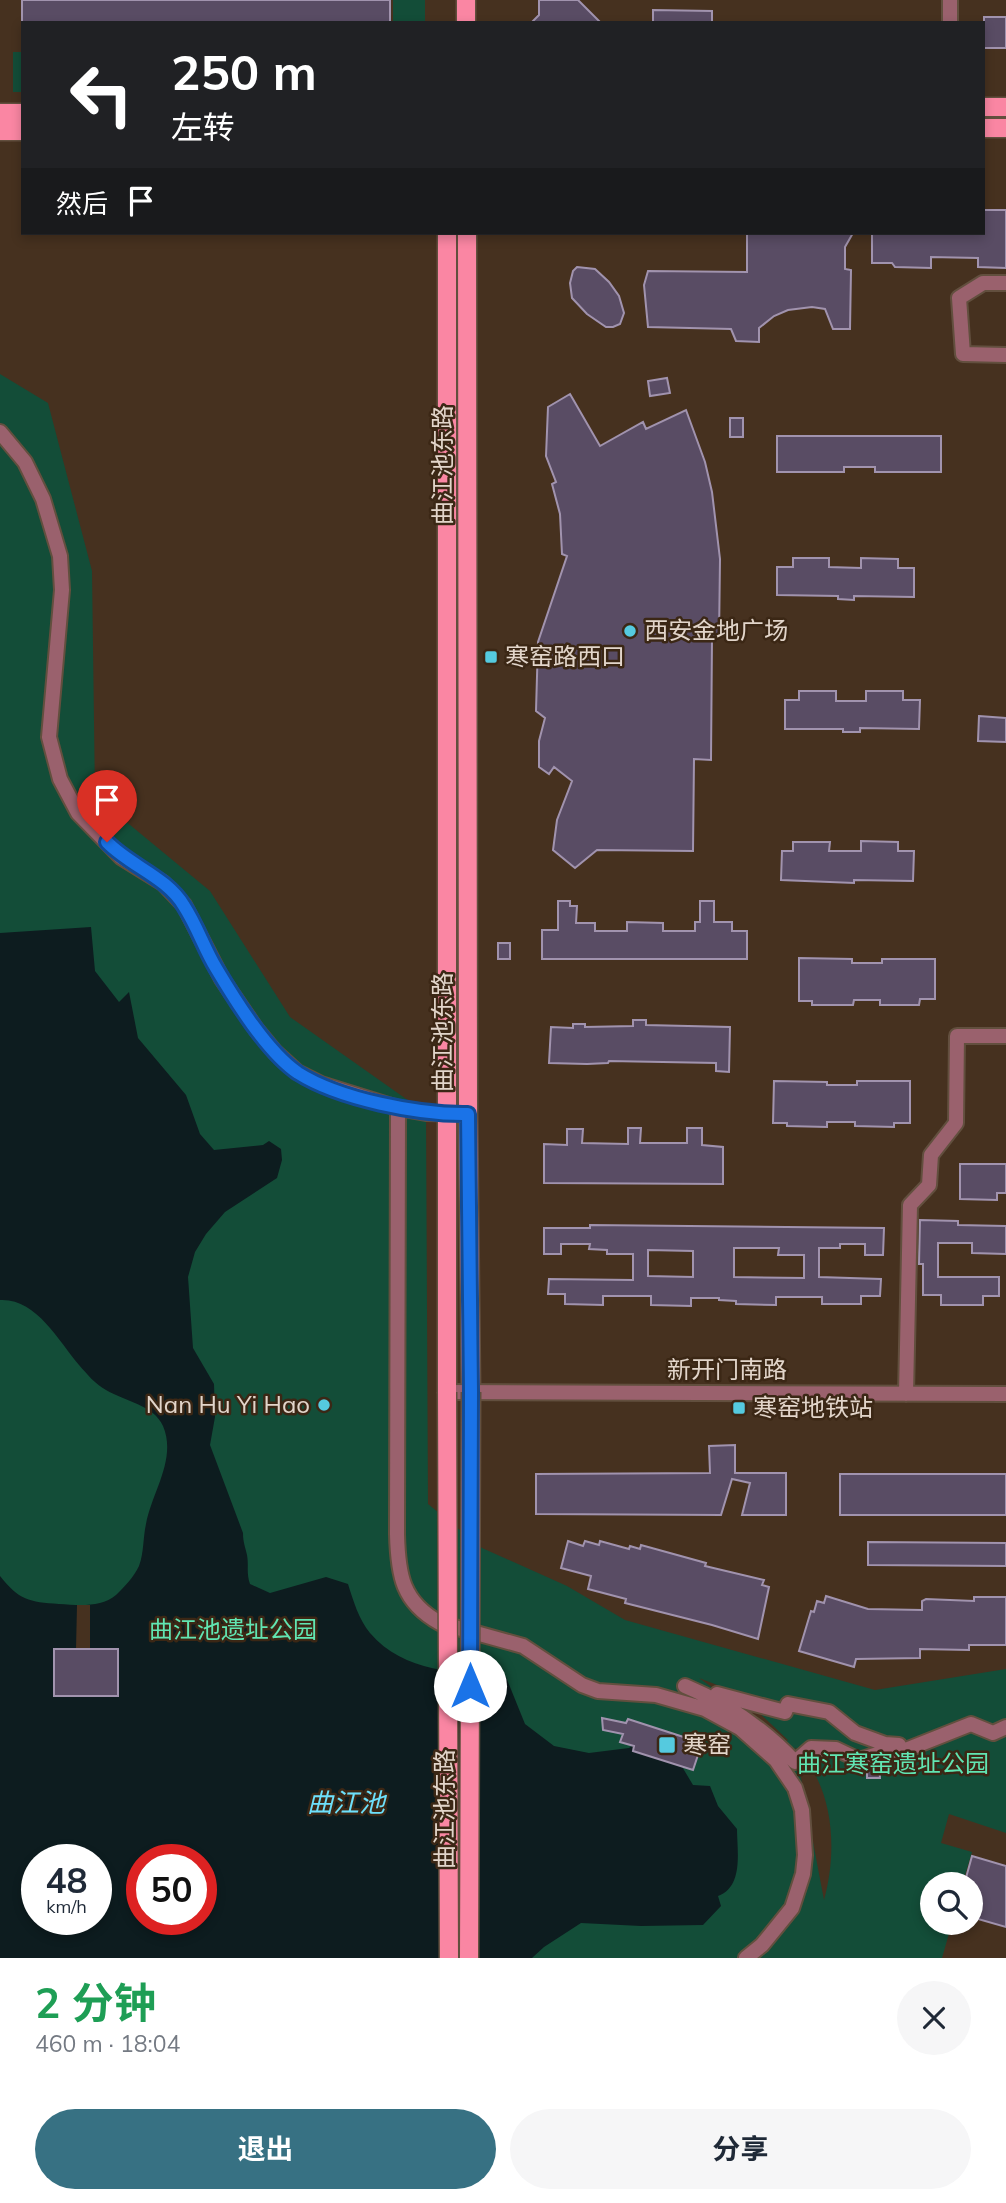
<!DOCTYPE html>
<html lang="zh">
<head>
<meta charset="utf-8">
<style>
	:root { --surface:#fff; --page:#f6f6f7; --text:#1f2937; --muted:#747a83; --accent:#377183 }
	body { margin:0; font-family:Mulish,"Noto Sans SC",sans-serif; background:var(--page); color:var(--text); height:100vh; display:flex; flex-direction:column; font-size:26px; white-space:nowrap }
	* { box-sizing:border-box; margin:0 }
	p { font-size:23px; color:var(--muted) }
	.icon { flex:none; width:38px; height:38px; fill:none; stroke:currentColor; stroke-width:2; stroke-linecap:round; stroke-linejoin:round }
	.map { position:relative; height:1958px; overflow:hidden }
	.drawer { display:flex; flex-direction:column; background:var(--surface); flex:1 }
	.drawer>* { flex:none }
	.top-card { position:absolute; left:21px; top:21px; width:964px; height:214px; border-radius:0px; box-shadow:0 4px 10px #0003; background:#202124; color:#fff; overflow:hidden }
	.controls { position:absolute; left:920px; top:1872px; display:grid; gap:14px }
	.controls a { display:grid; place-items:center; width:63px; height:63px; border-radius:50%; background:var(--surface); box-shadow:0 4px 10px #0003; font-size:35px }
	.speed { position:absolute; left:21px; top:1844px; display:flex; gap:14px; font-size:35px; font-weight:700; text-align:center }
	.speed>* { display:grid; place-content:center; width:91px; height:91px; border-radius:50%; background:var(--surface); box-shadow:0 4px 10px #0003; line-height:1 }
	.speed small { font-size:18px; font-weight:400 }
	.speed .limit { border:10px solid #d22; background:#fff; color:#111 }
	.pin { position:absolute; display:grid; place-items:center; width:60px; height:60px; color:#fff; margin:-72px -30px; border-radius:50% 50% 50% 0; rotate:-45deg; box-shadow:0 0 7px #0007 }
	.pin .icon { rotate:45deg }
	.me { position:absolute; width:77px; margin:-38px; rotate:0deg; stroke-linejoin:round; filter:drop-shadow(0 0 5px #0008) }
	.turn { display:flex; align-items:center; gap:24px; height:147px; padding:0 35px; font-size:32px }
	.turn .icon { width:91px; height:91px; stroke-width:2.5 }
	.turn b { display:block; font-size:49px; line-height:60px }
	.then { display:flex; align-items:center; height:66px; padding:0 35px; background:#0003; gap:14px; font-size:26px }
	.round { display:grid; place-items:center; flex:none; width:74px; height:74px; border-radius:37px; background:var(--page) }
	.headline { display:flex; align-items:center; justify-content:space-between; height:119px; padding:0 35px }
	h1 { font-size:42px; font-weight:700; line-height:52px; color:#1e9e55 }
	.button { display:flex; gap:14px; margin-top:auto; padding:14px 35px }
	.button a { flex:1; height:80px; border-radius:42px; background:var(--accent); color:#fff; font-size:28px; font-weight:700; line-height:80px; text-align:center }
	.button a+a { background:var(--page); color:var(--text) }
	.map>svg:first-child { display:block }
	.green { fill:#134d38; fill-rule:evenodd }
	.water { fill:#0d1c1f; fill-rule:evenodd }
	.pier { fill:#46311f }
	.building { fill:#594c64; stroke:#a193ae; stroke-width:2; fill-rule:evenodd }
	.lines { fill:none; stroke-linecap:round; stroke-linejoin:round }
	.minor-casing { stroke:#624f3e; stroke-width:18 }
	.major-casing { stroke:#624f3e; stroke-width:21 }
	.minor { stroke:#9a616d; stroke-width:14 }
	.major { stroke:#fa86a3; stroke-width:18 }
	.major-bridge-casing { stroke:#624f3e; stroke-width:21; stroke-linecap:butt }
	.major-bridge { stroke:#fa86a3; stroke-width:18 }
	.route-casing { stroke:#114b97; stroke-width:18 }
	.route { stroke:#1a73e8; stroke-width:12 }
	.poi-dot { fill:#55cadf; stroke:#3b2715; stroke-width:2.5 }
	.labels { text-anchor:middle; stroke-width:5; stroke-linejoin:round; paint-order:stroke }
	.street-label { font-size:24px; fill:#e2d5ca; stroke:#3b2715 }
	.poi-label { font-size:24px; fill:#e2d5ca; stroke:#3b2715; text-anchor:start }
	.park-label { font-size:24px; fill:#61e5b2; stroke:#3b2715 }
	.water-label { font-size:26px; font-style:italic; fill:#6de0fb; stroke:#3b2715 }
</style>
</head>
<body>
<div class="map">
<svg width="1006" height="1958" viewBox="0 0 1006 1958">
	<rect width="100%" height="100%" fill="#46311f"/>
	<path class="green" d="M 393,0 L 425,0 L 425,23 L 393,23 Z
		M 13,52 L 23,52 L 23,92 L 13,92 Z
		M 0,374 L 48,403 L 92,571 L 95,796 L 210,891 L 290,1017 L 426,1113 L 428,1504 L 482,1548 L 567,1586 L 625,1620 L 875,1690 L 1006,1669 L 1006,1833 L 949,1814 L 941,1843 L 972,1852 L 962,1885 L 933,1885 L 933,1923 L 952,1923 L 942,1958 L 0,1958 ZM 699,1678 L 738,1693 L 788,1740 L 787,1741 ZM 795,1747 C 834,1786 838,1849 824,1900 ZM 37,1860 L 96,1860 L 96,1920 L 37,1920 ZM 142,1860 L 201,1860 L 201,1920 L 142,1920 Z"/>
	<path class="water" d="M 91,927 L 95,971 L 119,1002 L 129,992 L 138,1038 L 186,1095 L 200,1134 L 214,1150 L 263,1145 L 269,1141 L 281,1149 L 282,1160 L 277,1178 L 225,1212 L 206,1234 L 195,1252 L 188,1277 L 193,1348 L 214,1384 L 215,1417 L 210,1445 L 243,1533 C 243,1542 245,1546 247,1555 C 249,1566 246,1572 250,1584 L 270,1593 L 326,1577 L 348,1584 C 353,1600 359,1620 370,1633 C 404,1673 458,1672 506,1677 L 525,1724 L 554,1746 L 589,1753 L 629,1748 L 642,1738 L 675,1755 L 693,1785 L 710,1786 L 718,1806 L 737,1829 C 737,1850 744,1887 718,1896 L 721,1906 L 703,1925 L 641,1926 L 581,1923 L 544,1947 L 532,1958 L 0,1958 L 0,1576 C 19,1600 29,1602 59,1604 C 78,1605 101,1608 116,1595 C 124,1587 134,1577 139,1566 C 144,1553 143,1537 146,1524 C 152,1492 177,1459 163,1426 C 154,1405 124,1401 106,1390 C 95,1384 87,1374 79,1365 C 58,1340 36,1298 0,1300 L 0,933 ZM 37,1860 L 96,1860 L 96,1920 L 37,1920 ZM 142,1860 L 201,1860 L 201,1920 L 142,1920 Z"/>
	<path class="pier" d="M 77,1605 L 90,1605 L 90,1649 L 118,1649 L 118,1696 L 54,1696 L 54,1649 L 76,1649 Z"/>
	<path class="building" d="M 22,0 L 390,0 L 390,23 L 22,23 Z
		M 539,0 L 578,0 L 601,23 L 531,23 L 539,15 Z
		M 653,10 L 712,11 L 712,23 L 653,23 Z
		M 984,17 L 1006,17 L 1006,48 L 984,48 Z
		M 984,210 L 1006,210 L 1006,268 L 978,267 L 978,258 L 931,257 L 931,268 L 895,267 L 892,263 L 872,263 L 872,233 L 984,233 Z
		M 747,233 L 853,233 L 845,247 L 845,269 L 851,270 L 850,329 L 833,329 L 825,309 L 812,307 L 788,310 L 774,316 L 759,328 L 759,342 L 736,341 L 731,329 L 648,327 L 644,285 L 648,271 L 747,272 Z
		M 577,267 L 595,269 L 609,282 L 619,296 L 624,313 L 620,324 L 613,327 L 606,327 L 587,314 L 572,298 L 570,283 L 573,271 Z
		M 667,378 L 670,393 L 650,396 L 648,381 Z
		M 570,394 L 600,446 L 643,422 L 646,429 L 686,410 L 705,462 L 712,492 L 720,559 L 719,638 L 712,638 L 711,760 L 694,759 L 693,851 L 597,850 L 575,868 L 553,850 L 557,820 L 572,781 L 554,767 L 549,774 L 539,767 L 539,741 L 545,718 L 536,711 L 538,642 L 567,556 L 562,554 L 560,514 L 552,484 L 556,482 L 546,456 L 548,407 Z
		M 730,418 L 743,418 L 743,437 L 730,437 Z
		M 777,436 L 941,436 L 941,472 L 875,472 L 875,467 L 844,467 L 844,472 L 777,472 Z
		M 793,558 L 829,558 L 829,567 L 861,568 L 861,558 L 898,559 L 898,568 L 914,568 L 914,597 L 854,596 L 854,600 L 838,599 L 838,596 L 777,595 L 777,567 L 793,567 Z
		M 799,691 L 836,691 L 836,701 L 866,701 L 866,691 L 903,691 L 903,700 L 920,700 L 919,729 L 860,728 L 860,732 L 843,732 L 843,729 L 785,729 L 785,700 L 799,700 Z
		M 979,716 L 1006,718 L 1006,742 L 978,741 Z
		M 861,841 L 898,842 L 898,851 L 914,851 L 913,881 L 854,880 L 854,883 L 781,880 L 782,851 L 793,851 L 793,842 L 830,842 L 829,851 L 861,851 Z
		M 558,901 L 570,901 L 570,906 L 577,906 L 576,923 L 595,923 L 595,931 L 627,931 L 627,922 L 663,923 L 663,931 L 695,931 L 695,922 L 700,922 L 700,901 L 714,901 L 714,922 L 732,922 L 732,931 L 747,931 L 747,959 L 542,959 L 542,930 L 558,930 Z
		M 498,943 L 510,943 L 510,959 L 498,959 Z
		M 799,958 L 852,959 L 852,963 L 882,963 L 882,959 L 935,959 L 935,999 L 920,999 L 919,1005 L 880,1005 L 880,1000 L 854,1000 L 853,1005 L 812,1005 L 812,1001 L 799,1001 Z
		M 633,1020 L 646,1020 L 646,1025 L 730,1027 L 729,1072 L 716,1071 L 716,1063 L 609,1061 L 608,1063 L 587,1064 L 549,1063 L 551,1027 L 573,1028 L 573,1024 L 585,1024 L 585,1027 L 633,1026 Z
		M 774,1081 L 827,1082 L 827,1085 L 857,1085 L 857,1081 L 910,1081 L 910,1123 L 894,1123 L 894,1127 L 855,1126 L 855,1122 L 827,1122 L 827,1127 L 787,1126 L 787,1123 L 773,1123 Z
		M 628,1128 L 641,1128 L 640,1143 L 687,1143 L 687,1128 L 702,1128 L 702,1145 L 723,1147 L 723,1184 L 544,1183 L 544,1144 L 567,1145 L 567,1129 L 583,1129 L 582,1143 L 628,1144 Z
		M 960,1164 L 1006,1164 L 1006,1193 L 997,1193 L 997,1200 L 960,1199 Z
		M 920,1220 L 958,1221 L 958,1225 L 1006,1226 L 1006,1254 L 972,1253 L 972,1243 L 938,1243 L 938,1277 L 999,1277 L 999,1296 L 983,1296 L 983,1305 L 941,1305 L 941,1295 L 923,1295 L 923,1264 L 919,1264 Z
		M 590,1225 L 884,1228 L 883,1255 L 865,1255 L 865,1244 L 840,1244 L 840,1248 L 819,1248 L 819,1277 L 881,1279 L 880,1296 L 861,1296 L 861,1304 L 822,1304 L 822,1297 L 776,1297 L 776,1305 L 736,1304 L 736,1301 L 719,1300 L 719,1298 L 691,1298 L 691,1306 L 651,1305 L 651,1296 L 603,1296 L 603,1305 L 565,1304 L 565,1294 L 548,1294 L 549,1279 L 633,1280 L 633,1254 L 607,1254 L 607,1250 L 589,1249 L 590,1244 L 561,1244 L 561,1254 L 544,1254 L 544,1228 L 590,1228 ZM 734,1248 L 779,1248 L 778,1255 L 804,1255 L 804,1278 L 734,1277 ZM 648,1250 L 693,1251 L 693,1277 L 648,1276 Z
		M 735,1445 L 735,1473 L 786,1473 L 786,1515 L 742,1515 L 750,1483 L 732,1479 L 721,1515 L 536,1514 L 536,1474 L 710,1473 L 709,1446 Z
		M 840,1474 L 1006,1474 L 1006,1515 L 840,1515 Z
		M 568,1541 L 583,1546 L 585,1541 L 599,1545 L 600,1541 L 629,1549 L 630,1546 L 640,1549 L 641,1545 L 706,1563 L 705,1566 L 764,1580 L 762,1585 L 769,1587 L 758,1639 L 712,1625 L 625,1603 L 626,1599 L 588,1589 L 591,1576 L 561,1568 Z
		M 868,1542 L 1006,1543 L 1006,1566 L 868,1565 Z
		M 826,1596 L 868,1609 L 922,1610 L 922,1601 L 926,1599 L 974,1601 L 974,1597 L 1006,1597 L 1006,1645 L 969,1645 L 969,1650 L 920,1649 L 920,1658 L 856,1659 L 854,1667 L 799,1651 L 811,1611 L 814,1612 L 817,1601 L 824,1603 Z
		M 54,1649 L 118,1649 L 118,1696 L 54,1696 Z
		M 602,1718 L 626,1723 L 628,1719 L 702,1743 L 693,1770 L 633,1751 L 634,1746 L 620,1742 L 623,1734 L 603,1730 Z
		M 879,1764 L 880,1778 L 867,1778 L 867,1768 Z
		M 972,1856 L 1006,1866 L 1006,1927 L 971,1917 L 971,1885 L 964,1885 Z"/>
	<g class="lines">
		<defs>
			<path id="minor" d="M 950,0 L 950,23
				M 1006,283 L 983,283 L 959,298 L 963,354 L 1006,355
				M 0,432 L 25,462 L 43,499 L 60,556 L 62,590 L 49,737 L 60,779 L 78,813 L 121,857 L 163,883 L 184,905 L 222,979 L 256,1029 L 275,1052 L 297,1072 L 321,1084 L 398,1108 L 426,1113 L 468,1114
				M 398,1108 L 397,1534 C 398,1575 402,1602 440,1623 L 523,1646 L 582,1685 L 598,1691 L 656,1695 L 705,1709 L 740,1728 L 776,1760 L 795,1788 L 802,1810 L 805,1855 L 803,1874 L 792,1908 L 762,1945 L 746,1958
				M 447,1392 L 1006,1394
				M 906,1394 L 910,1205 L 929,1185 L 931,1155 L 956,1123 L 957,1036 L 1006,1036
				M 685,1686 C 728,1704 763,1728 795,1762 L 811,1748 L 836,1749 L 859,1760 L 884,1752 L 898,1753 L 971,1724 L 993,1733 L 1006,1727
				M 717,1694 L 785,1712 L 788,1704 L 829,1712 L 855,1733 L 885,1744 L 899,1745"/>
			<path id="major" d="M 466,0 L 466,23
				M 984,107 L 1006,107
				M 0,113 L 23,113
				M 984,128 L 1006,128
				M 0,131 L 23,131
				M 447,233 L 447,1392
				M 467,233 L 468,1114 L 471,1392"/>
		</defs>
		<use href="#minor" class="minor-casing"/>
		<use href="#major" class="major-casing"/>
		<use href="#minor" class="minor"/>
		<use href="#major" class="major"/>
		<defs>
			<path id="major-bridge" d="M 447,1392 L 449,1958
				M 469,1958 L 471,1392"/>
		</defs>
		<use href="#major-bridge" class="major-bridge-casing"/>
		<use href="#major-bridge" class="major-bridge"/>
	</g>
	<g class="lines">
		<defs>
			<path id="route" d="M 107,842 C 130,866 167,877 184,906 C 197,926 204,948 216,968 C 235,1000 267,1052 298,1073 C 339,1099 419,1115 468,1114 L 471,1392 L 470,1686"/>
		</defs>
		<use href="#route" class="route-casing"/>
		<use href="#route" class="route"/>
	</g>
	<g class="poi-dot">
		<circle cx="630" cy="631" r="7"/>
		<rect x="484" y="650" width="14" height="14" rx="3.5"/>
		<circle cx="324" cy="1405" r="7"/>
		<rect x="732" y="1401" width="14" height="14" rx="3.5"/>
		<rect x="658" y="1736" width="18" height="18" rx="3.5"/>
	</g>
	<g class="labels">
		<g class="street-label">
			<text transform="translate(443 465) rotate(-90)" y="8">曲江池东路</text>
			<text transform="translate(443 1032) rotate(-90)" y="8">曲江池东路</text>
			<text x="727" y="1378">新开门南路</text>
			<text transform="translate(445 1809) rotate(-90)" y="8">曲江池东路</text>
		</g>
		<g class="poi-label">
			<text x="644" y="639">西安金地广场</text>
			<text x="505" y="665">寒窑路西口</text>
			<text x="310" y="1413" text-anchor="end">Nan Hu Yi Hao</text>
			<text x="753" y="1416">寒窑地铁站</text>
			<text x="683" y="1753">寒窑</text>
		</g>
		<g class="park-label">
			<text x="233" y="1638">曲江池遗址公园</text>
			<text x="893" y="1772">曲江寒窑遗址公园</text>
		</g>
		<g class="water-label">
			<text x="346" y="1812">曲江池</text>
		</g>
	</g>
</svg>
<div class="controls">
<a><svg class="icon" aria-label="search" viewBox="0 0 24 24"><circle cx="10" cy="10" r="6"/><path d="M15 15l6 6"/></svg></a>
</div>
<div class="speed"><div>48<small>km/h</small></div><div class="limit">50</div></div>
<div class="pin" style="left:107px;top:842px;background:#d93025"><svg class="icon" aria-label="arrive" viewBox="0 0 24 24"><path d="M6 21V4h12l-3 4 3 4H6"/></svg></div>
<svg class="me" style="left:470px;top:1686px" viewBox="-20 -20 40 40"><circle r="19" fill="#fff"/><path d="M0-13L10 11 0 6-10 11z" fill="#1a73e8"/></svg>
<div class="top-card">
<div class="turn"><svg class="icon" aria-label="left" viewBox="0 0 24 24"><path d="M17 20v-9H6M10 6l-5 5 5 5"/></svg><div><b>250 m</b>左转</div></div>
<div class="then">然后<svg class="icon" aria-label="arrive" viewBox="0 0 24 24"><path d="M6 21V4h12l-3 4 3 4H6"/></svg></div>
</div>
</div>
<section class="drawer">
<div class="headline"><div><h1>2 分钟</h1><p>460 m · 18:04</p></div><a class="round"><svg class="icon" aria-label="close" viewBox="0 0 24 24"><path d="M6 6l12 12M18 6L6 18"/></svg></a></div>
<div class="button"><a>退出</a><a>分享</a></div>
</section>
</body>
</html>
